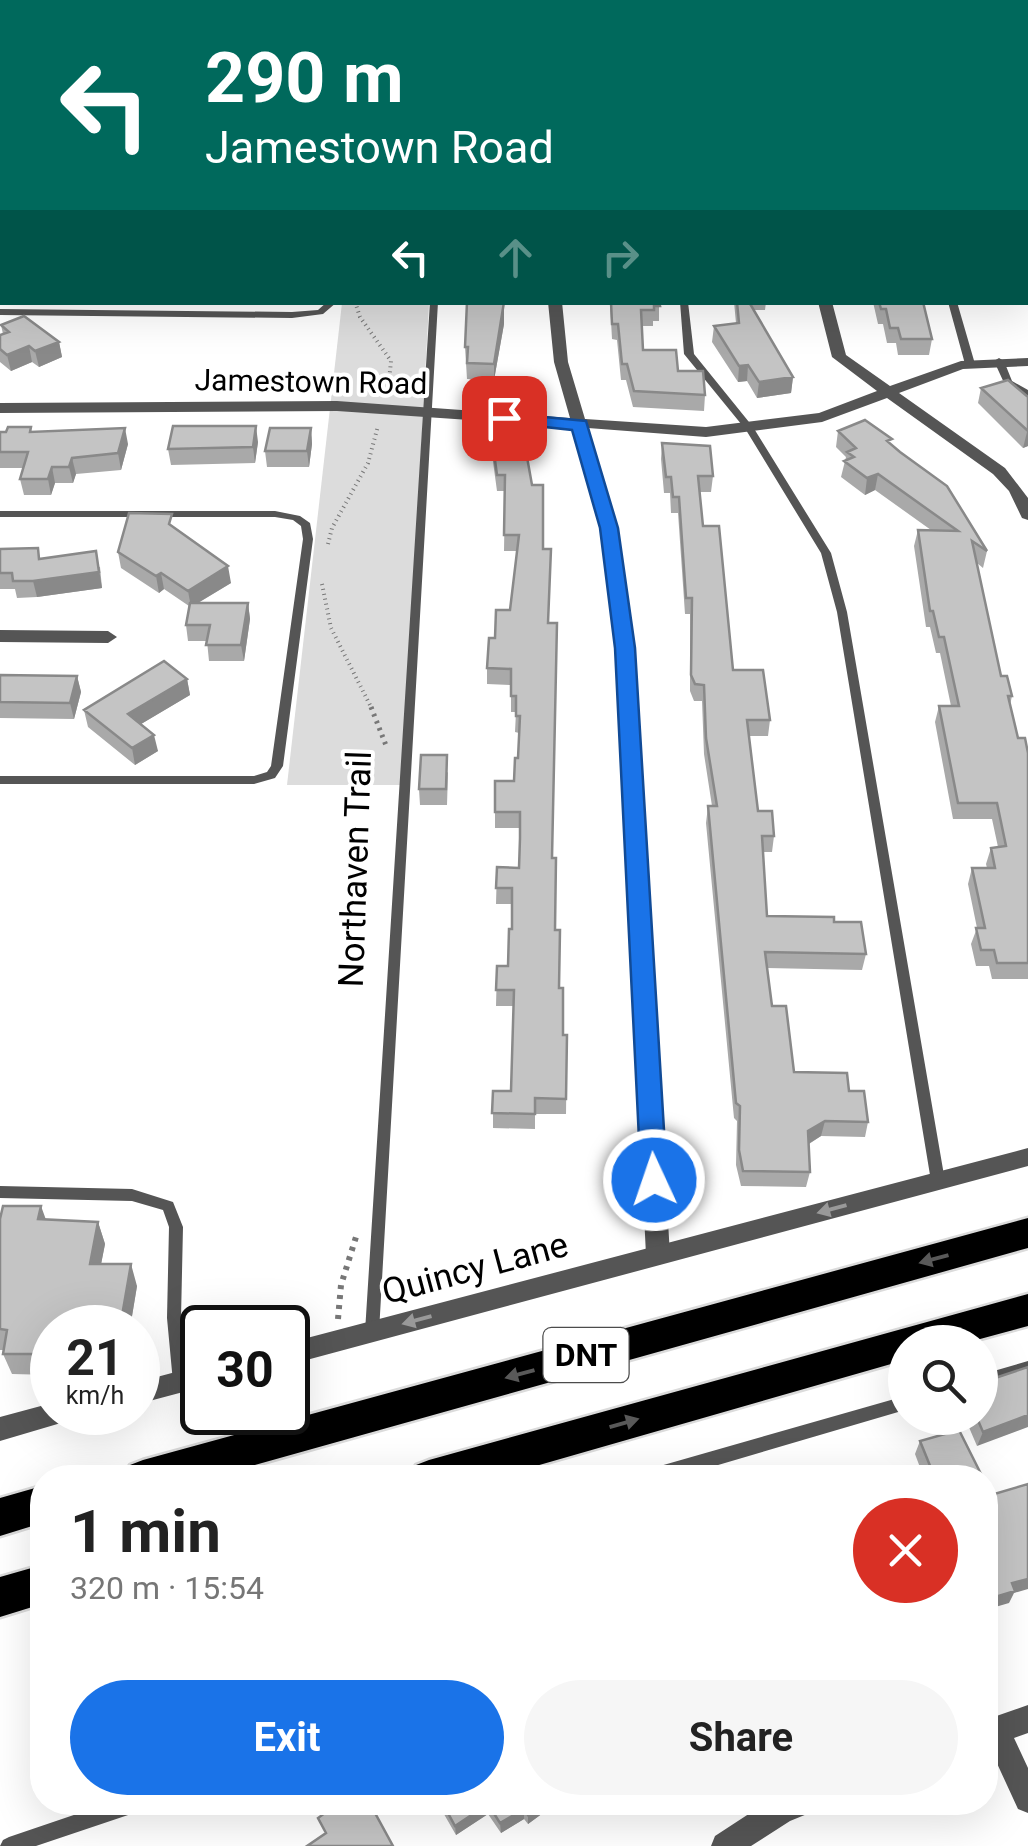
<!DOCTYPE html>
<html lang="en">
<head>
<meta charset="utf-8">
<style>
	:root { --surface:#fff; --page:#f6f6f6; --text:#222; --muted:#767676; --accent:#1a73e8 }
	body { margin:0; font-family:Roboto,sans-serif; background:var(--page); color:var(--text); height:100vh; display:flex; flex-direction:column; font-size:38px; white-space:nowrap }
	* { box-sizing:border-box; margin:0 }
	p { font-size:32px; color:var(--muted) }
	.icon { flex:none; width:55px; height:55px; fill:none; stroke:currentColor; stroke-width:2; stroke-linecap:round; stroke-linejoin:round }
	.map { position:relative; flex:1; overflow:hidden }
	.drawer { position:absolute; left:30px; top:1465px; width:968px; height:350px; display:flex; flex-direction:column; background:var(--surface); border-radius:40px; box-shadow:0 10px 40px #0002 }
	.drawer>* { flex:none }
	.guide { position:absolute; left:0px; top:0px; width:1030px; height:305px; box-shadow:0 10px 40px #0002; background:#00695c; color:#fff; overflow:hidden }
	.tools { position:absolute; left:888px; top:1325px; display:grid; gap:20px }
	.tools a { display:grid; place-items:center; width:110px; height:110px; border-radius:50%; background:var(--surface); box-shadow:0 10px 40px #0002; font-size:50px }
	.speed { position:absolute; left:30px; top:1305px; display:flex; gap:20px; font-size:50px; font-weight:700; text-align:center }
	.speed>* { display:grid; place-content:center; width:130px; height:130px; border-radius:50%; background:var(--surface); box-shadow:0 10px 40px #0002; line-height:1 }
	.speed small { font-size:25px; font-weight:400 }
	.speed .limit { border:5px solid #111; border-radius:15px; background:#fff; color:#111 }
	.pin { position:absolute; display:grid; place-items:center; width:85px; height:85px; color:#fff; margin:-42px; border-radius:20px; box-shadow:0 5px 15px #0006 }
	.me { position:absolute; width:110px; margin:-55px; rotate:357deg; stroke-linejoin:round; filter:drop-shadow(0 0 8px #0008) }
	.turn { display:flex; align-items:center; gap:35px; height:210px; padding:0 40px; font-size:45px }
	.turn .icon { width:130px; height:130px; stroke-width:2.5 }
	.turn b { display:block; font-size:70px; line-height:85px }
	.lanes { display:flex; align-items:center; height:95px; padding:0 40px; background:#0003; justify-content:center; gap:50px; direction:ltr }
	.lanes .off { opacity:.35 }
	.round { display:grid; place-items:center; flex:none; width:105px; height:105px; border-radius:52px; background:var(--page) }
	.summary { display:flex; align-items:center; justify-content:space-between; height:170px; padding:0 40px }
	h1 { font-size:60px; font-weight:700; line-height:75px }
	.action { display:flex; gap:20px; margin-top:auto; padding:20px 40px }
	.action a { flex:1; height:115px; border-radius:60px; background:var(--accent); color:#fff; font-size:40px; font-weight:700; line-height:115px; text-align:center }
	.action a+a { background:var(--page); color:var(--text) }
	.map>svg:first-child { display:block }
	.green { fill:#dcdcdc }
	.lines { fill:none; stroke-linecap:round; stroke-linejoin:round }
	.primary-casing { stroke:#dbdbdb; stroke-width:5 }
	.motorway-casing { stroke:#dbdbdb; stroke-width:5 }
	.path-far2 { stroke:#777; stroke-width:4; stroke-dasharray:1 4; stroke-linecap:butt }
	.path-far1 { stroke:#777; stroke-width:5; stroke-dasharray:2.5 5; stroke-linecap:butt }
	.path { stroke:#777; stroke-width:6; stroke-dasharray:4 6; stroke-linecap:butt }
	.service { fill:#555; fill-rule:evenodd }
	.minor { fill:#555; fill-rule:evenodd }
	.tertiary { fill:#555; fill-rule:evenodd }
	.primary { fill:#000; fill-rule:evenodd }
	.motorway { fill:#000; fill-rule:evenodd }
	.wall { fill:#a9a9a9 }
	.shaded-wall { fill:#898989 }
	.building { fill:#c4c4c4; stroke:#898989; stroke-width:2.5 }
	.oneway { fill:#999 }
	.oneway2 { fill:#595959 }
	.route { fill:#1a73e8; stroke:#114b97; stroke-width:2.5 }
	.labels { text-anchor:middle; stroke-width:8; stroke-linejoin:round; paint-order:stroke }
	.far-street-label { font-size:30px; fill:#000; stroke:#fff }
	.shield { fill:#fff; stroke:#4c4c4c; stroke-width:2.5 }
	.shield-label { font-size:32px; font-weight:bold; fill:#000 }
	.street-label { font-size:35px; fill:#000; stroke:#fff }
</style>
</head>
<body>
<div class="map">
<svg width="1028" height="1846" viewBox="0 0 1028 1846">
	<rect width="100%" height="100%" fill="#fff"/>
	<path class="green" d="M 342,303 L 429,303 L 403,785 L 287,785 Z"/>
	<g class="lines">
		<defs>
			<path id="primary" d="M 143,0 L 324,0 L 142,2 Z"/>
			<path id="motorway" d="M 1028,1218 L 1028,1248 L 209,1478 L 124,1478 L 130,1465 L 143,1460 Z
				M 1028,1294 L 1028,1326 L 969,1342 L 905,1342 L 905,1360 L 494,1478 L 410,1478 L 416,1465 L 429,1460 Z
				M 42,1486 L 42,1523 L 0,1536 L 0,1498 Z
				M 42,1565 L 42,1604 L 0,1617 L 0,1577 Z"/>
		</defs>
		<use href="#primary" class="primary-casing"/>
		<use href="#motorway" class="motorway-casing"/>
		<path class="path-far2" d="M 355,302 L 360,317 L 391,361 L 388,391
			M 328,544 L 332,528 L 368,463 L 378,426
			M 322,584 L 331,628 L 372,709"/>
		<path class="path-far1" d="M 371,707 L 387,748"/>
		<path class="path" d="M 338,1319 L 341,1285 L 356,1237
			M 80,1429 L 132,1414"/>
		<path class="service" d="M 387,0 L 393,0 L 393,2 L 387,2 Z
			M 446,0 L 452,0 L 452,2 L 446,2 Z
			M 651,0 L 657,0 L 657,2 L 651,2 Z
			M 859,0 L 865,0 L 866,2 L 860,2 Z
			M 327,302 L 337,302 L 323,314 L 292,318 L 0,315 L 0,309 L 292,312 L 318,310 Z
			M 430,302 L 438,302 L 379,1332 L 377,1337 L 372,1339 L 367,1337 L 365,1332 Z
			M 680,302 L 688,302 L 694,354 L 753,427 L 831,553 L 847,612 L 945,1181 L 943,1185 L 938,1187 L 933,1185 L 931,1181 L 837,612 L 821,553 L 746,430 L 684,354 Z
			M 948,302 L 957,302 L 975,364 L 973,366 L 965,364 Z
			M 999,358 L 1004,361 L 1012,381 L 1028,390 L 1028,397 L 1005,385 L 994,361 Z
			M 0,511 L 275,511 L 300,516 L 310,523 L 313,539 L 283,766 L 275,778 L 254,784 L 0,784 L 0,776 L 254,776 L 267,772 L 271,766 L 303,539 L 301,526 L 293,520 L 275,517 L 0,517 Z
			M 0,1186 L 132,1189 L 173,1202 L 183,1227 L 181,1318 L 189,1382 L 186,1387 L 181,1389 L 176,1387 L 173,1382 L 167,1318 L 169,1227 L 163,1210 L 132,1201 L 0,1198 Z
			M 1028,1361 L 1028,1375 L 980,1389 L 980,1375 Z
			M 905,1396 L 905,1410 L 674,1478 L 638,1478 L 640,1473 L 646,1470 Z
			M 112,1802 L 149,1802 L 146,1808 L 140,1811 L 36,1846 L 0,1846 L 3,1840 L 9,1837 Z"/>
		<path class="minor" d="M 545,0 L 557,0 L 557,2 L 546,2 Z
			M 755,0 L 767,0 L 768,2 L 757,2 Z
			M 1008,0 L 1020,0 L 1021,2 L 1010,2 Z
			M 0,228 L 2,228 L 2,236 L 0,236 Z
			M 548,302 L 562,302 L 568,362 L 585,419 L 706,427 L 819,413 L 877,391 L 832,357 L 818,302 L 832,302 L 846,355 L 890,386 L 961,361 L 1028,358 L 1028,366 L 963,369 L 899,393 L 1005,468 L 1028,498 L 1028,520 L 1022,518 L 1009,491 L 993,474 L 887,398 L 822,422 L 706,437 L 588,428 L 617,527 L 634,648 L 670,1255 L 666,1262 L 658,1265 L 650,1262 L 646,1255 L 616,648 L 601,527 L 572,427 L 337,411 L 0,413 L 0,403 L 337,401 L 570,418 L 554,362 Z
			M 0,630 L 108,631 L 117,637 L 108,643 L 0,642 Z
			M 1028,1705 L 1028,1733 L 1014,1738 L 1028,1768 L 1028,1813 L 1018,1809 L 989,1746 L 985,1746 L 985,1720 Z
			M 767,1802 L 816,1802 L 812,1812 L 790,1821 L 751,1846 L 711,1846 L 715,1836 Z"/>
		<path class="tertiary" d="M 2,208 L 2,222 L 0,223 L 0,209 Z
			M 1028,1148 L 1028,1166 L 288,1365 L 288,1343 Z
			M 202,1365 L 202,1387 L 138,1404 L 138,1382 Z
			M 52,1403 L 52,1412 L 74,1412 L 71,1420 L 0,1441 L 0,1417 Z"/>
		<use href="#primary" class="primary"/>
		<use href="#motorway" class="motorway"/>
	</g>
	<path class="wall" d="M 610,302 L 659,302 L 659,321 L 653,321 L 653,326 L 642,326 L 643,350 L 678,371 L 705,395 L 704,411 L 633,407 L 626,380 L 621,380 L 617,340 L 612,339 Z
		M 734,302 L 766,302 L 765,310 L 754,310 L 793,377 L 791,393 L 757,398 L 747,381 L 738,382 L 712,342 L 714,326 L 736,323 Z
		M 873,302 L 923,302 L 932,339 L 929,355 L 898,355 L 896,343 L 887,343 L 883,324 L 878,324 Z
		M 504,324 L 494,380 L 467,379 L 465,347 Z
		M 1,325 L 59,342 L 62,357 L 39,367 L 32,362 L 11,371 L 0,362 L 0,335 L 3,334 Z
		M 981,388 L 1028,397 L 1028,446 L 1023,448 L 978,403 Z
		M 311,428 L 312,444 L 309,467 L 267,467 L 265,451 Z
		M 491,431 L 543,549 L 549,623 L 552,858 L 559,988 L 563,1035 L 567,1035 L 566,1114 L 535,1114 L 535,1129 L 493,1128 L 493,1091 L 511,1091 L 514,1006 L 496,1006 L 497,966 L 508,966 L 512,929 L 512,904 L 496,904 L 497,867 L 519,868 L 520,828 L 495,828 L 495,781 L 514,781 L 518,758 L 519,733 L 515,732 L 516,712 L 511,712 L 511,685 L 487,684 L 487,668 L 495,638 L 510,610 L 517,551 L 504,551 L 505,491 L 497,491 L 491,447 Z
		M 838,431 L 891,444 L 987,551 L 983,568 L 977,563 L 1001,676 L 1012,696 L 1010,705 L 1018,738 L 1028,753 L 1028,979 L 992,979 L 989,966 L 976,966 L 971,944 L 977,928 L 968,884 L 972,868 L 987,868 L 986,864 L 991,848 L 998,847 L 992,819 L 953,819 L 935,722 L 939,706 L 951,706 L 940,653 L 936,653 L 930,627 L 926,627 L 914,546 L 918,530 L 931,530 L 875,490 L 865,495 L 841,477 L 846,457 L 836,447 Z
		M 0,432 L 32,432 L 128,444 L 121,470 L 76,474 L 73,483 L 55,483 L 51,495 L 24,495 L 20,479 L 23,468 L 0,468 Z
		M 258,442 L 255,463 L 171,465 L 168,449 Z
		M 662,443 L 713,476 L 711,492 L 699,492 L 703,526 L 733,670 L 770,720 L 768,736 L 749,736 L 758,811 L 774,836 L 772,852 L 763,852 L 767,916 L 834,922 L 866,954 L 862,970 L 767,968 L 772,1006 L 794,1072 L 849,1091 L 868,1122 L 865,1137 L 821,1136 L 809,1144 L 810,1172 L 806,1187 L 741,1186 L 736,1165 L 737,1121 L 734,1118 L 706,823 L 708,806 L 712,806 L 704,754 L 702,701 L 694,701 L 690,691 L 690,614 L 685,614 L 678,513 L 671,513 L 670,493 L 664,493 L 661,459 Z
		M 174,528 L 231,583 L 198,603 L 248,603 L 250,619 L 244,661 L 209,661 L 207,641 L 188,641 L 186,625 L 189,606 L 164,589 L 159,593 L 121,568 L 118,552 Z
		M 38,548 L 40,559 L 100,567 L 102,588 L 37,597 L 17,598 L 15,589 L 0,589 L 0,549 Z
		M 0,675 L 77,676 L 81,692 L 74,719 L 0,718 Z
		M 187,679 L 190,695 L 141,724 L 158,751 L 135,765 L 88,727 L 84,710 Z
		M 448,772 L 447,805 L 420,805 L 419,789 Z
		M 0,1219 L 46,1219 L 98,1222 L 105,1244 L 101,1264 L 137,1286 L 130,1328 L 52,1328 L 52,1375 L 12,1374 L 3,1354 L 4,1350 L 0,1350 Z
		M 1028,1367 L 977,1446 L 965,1418 L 980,1418 Z
		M 920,1441 L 983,1478 L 924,1478 L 915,1454 Z
		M 437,1802 L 558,1802 L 528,1824 L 524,1819 L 501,1833 L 488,1814 L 456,1835 Z"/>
	<path class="shaded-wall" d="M 2,41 L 2,63 L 0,68 L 0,47 Z
		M 504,302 L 504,324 L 494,380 L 494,364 Z
		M 59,342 L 62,357 L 39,367 L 35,351 Z
		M 29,346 L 32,362 L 11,371 L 7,355 Z
		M 748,365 L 747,381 L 738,382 L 739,366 Z
		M 793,377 L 791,393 L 757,398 L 759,382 Z
		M 256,426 L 258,442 L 255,463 L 253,447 Z
		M 125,428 L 128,444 L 121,470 L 118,453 Z
		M 311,428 L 312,444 L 309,467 L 307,451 Z
		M 1028,431 L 1028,446 L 1023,448 L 1027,432 Z
		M 72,458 L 76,474 L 73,483 L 69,467 Z
		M 52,467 L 55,483 L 51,495 L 48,479 Z
		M 878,474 L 875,490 L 865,495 L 867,478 Z
		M 96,551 L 102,588 L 37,597 L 33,581 Z
		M 228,566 L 231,583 L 191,607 L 188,591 Z
		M 161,573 L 164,589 L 159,593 L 156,576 Z
		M 248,603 L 250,619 L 244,661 L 241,645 Z
		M 77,676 L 81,692 L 74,719 L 70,703 Z
		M 187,679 L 190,695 L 131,730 L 128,714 Z
		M 154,735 L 158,751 L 135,765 L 132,748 Z
		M 825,1121 L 821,1136 L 805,1146 L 808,1131 Z
		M 41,1206 L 49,1228 L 38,1219 Z
		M 98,1222 L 105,1244 L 97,1285 L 90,1264 Z
		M 131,1264 L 137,1286 L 130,1328 L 125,1328 L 122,1316 Z
		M 1028,1415 L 1028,1427 L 977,1446 L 983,1432 Z
		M 1028,1579 L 1028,1589 L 1014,1593 L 1009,1603 L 985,1610 L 985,1600 L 1012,1583 Z
		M 544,1802 L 558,1802 L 528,1824 L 528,1815 Z
		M 488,1804 L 488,1814 L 456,1835 L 455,1826 Z
		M 524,1809 L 524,1819 L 501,1833 L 500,1823 Z"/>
	<path class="building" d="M 159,0 L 214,0 L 219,2 L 151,2 Z
		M 504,0 L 504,2 L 478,2 Z
		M 595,0 L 627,0 L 627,2 L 595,2 Z
		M 691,0 L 715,0 L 715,2 L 692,2 Z
		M 907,0 L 953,0 L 954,2 L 908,2 Z
		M 0,16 L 2,16 L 2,41 L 0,47 Z
		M 467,302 L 504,302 L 494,364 L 467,363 L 468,347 L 465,347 Z
		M 611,302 L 659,302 L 660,306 L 654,306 L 654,310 L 641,310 L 643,350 L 676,350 L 678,371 L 703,371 L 705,395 L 634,391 L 627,364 L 622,364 L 618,324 L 612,324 Z
		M 737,302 L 749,302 L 793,377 L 759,382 L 748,365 L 739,366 L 714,326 L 739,323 Z
		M 879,302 L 923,302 L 932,339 L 901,339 L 898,328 L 890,328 L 886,309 L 881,309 Z
		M 24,316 L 59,342 L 35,351 L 29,346 L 7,355 L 0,349 L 0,335 L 9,332 L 1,325 Z
		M 1008,380 L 1028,397 L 1028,431 L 981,388 Z
		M 865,420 L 892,439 L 887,441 L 900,452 L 947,486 L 987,551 L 972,541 L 1001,676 L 1007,676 L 1012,696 L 1008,696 L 1018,738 L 1025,738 L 1028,753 L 1028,963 L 997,963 L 994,950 L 981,950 L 976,928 L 985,928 L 972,868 L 995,868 L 991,848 L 1006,846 L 997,803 L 958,803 L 939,706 L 959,706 L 944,637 L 939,637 L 933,611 L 930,611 L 918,530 L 958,531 L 878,474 L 867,478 L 844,461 L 854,457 L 847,452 L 856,448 L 838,431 Z
		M 173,426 L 256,426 L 253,447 L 168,449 Z
		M 8,427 L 31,427 L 30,432 L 125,428 L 118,453 L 72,458 L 69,467 L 52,467 L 48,479 L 20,479 L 28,452 L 0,452 L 0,432 L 6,432 Z
		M 270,428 L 311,428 L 307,451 L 265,451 Z
		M 522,429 L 532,485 L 543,485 L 543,549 L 551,549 L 548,623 L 557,623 L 552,858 L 556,858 L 555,930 L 560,930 L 559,988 L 563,988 L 563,1035 L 567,1035 L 566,1099 L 535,1098 L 535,1114 L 492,1113 L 493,1091 L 511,1091 L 514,990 L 496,990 L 497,966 L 508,966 L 509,929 L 512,929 L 512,888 L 496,888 L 497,867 L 519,868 L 520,838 L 520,812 L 495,812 L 495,781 L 514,781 L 515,758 L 518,758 L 520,716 L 516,716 L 516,696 L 511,696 L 511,669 L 487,668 L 489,638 L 495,638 L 496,610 L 510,610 L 519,535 L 504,535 L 505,475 L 497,475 L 491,431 Z
		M 662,443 L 710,446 L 713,476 L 698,476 L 703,526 L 719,526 L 733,670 L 763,670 L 770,720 L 747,720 L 758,811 L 772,811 L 774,836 L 762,836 L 767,916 L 834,917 L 834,922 L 861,922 L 866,954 L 765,952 L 772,1006 L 786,1006 L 794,1072 L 847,1073 L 849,1091 L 864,1091 L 868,1122 L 825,1121 L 808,1131 L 810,1172 L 743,1171 L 739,1150 L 740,1106 L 736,1103 L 708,806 L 717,806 L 706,738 L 704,685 L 695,684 L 691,675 L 692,598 L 686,598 L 679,497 L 673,497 L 671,477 L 666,477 Z
		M 129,513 L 172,514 L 169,524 L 228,566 L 188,591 L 161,573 L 156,576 L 118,552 Z
		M 38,548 L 39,559 L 96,551 L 99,572 L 33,581 L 13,581 L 12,573 L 0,573 L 0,549 Z
		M 190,603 L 248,603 L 241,645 L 206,645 L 210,625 L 186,625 Z
		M 164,661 L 187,679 L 128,714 L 154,735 L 132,748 L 84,710 Z
		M 0,675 L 77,676 L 70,703 L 0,702 Z
		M 421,755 L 447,755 L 446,789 L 419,789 Z
		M 3,1206 L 41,1206 L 38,1219 L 98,1222 L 90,1264 L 131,1264 L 122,1316 L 82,1316 L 80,1328 L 52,1328 L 52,1354 L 3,1354 L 7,1330 L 0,1329 L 0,1219 Z
		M 1028,1367 L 1028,1415 L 983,1432 L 977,1418 L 980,1418 L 980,1383 Z
		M 959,1430 L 983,1478 L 935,1478 L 920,1441 Z
		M 985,1482 L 991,1495 L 1028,1484 L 1028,1579 L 1012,1583 L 1015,1591 L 985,1600 Z
		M 340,1802 L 369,1802 L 393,1846 L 307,1846 L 326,1833 L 318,1818 Z
		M 442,1802 L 544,1802 L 528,1815 L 524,1809 L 500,1823 L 488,1804 L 455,1826 Z"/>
	<defs><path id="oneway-solid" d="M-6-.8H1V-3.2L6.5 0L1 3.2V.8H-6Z" transform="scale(2.5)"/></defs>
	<g class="oneway">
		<use href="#oneway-solid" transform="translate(832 1209) rotate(165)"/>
		<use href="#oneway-solid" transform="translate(417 1320) rotate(165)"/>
	</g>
	<g class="oneway2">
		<use href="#oneway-solid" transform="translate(934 1259) rotate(165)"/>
		<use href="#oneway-solid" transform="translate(520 1374) rotate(165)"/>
		<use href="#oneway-solid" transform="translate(624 1423) rotate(-16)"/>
	</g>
	<path class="route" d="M 504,413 L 586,421 L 618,528 L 635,648 L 667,1180 L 663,1187 L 654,1190 L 645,1187 L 641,1180 L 615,648 L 600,528 L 572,430 L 498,422 L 498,414 Z"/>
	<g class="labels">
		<g class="far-street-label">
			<text transform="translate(311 382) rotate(1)" y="10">Jamestown Road</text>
		</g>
		<rect class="shield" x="543.5" y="1328" width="85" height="54" rx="8"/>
		<g class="shield-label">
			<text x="586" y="1366">DNT</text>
		</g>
		<g class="street-label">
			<text transform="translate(355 869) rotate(-88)" y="12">Northaven Trail</text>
			<text transform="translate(475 1268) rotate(-15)" y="12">Quincy Lane</text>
		</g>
	</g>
</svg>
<div class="tools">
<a><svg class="icon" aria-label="search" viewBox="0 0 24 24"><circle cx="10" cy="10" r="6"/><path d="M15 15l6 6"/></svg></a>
</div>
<div class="speed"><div>21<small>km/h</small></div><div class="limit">30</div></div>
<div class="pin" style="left:504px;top:418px;background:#d93025"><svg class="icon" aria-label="arrive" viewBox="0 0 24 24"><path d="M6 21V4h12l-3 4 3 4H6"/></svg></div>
<svg class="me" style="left:654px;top:1180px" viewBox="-20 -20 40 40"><circle r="17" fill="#1a73e8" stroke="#fff" stroke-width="3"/><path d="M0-11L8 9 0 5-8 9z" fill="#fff"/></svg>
<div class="guide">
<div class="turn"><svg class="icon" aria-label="left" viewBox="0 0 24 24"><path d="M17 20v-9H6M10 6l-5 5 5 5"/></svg><div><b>290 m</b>Jamestown Road</div></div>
<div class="lanes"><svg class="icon" aria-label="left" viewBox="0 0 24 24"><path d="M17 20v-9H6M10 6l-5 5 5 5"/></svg><svg class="icon off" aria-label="ahead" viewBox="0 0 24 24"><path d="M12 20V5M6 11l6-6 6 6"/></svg><svg class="icon off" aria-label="right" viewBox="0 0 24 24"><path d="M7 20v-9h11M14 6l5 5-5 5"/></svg></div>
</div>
<section class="drawer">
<div class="summary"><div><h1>1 min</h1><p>320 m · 15:54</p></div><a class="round" style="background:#d93025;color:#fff"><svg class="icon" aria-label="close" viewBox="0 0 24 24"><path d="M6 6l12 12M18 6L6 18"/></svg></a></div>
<div class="action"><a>Exit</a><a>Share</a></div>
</section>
</div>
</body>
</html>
